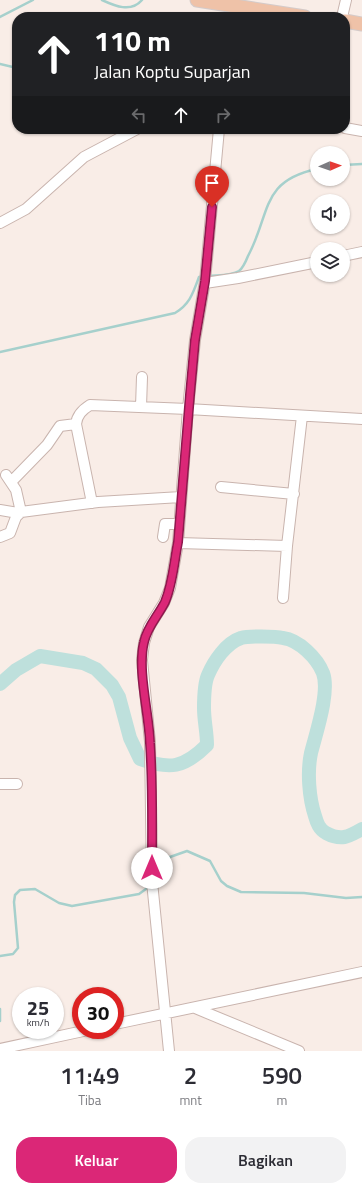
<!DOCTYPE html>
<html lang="id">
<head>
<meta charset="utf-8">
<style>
	:root { --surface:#fff; --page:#f2f2f3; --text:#2b2b33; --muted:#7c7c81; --accent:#db2777 }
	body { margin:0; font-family:"Titillium Web",sans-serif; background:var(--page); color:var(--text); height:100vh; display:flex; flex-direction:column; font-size:15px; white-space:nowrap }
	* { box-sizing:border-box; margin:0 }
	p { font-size:13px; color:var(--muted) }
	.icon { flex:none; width:22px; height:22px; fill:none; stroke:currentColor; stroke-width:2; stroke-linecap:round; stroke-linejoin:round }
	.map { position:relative; height:1051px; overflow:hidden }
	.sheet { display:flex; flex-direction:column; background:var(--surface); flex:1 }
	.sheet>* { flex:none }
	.guide { position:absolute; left:12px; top:12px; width:338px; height:122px; border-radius:16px; box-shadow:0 1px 3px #0004; background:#202124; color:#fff; overflow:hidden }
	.needle { width:26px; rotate:88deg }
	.buttons { position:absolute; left:310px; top:146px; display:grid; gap:8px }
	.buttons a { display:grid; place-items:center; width:40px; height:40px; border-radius:50%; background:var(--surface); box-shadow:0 1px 3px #0004; font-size:20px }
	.speed { position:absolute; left:12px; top:987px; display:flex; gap:8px; font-size:20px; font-weight:700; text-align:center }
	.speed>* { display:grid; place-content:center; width:52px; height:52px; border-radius:50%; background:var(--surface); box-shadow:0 1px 3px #0004; line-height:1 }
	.speed small { font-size:10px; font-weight:400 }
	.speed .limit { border:6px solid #d22; background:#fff; color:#111 }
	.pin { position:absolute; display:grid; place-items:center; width:34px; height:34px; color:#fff; margin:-41px -17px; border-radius:50% 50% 50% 0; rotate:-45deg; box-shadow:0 0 4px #0007 }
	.pin .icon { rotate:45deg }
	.me { position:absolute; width:44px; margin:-22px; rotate:0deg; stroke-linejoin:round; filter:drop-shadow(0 0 3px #0008) }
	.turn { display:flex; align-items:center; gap:14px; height:84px; padding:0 16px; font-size:18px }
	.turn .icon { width:52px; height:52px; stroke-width:2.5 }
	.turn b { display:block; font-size:28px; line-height:34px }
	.lanes { display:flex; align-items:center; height:38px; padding:0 16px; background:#0003; justify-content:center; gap:20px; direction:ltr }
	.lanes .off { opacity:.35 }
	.eta { display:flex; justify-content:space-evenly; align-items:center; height:68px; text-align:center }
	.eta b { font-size:24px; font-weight:600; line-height:28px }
	.button { display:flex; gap:8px; margin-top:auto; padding:8px 16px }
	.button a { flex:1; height:46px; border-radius:16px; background:var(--accent); color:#fff; font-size:16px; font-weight:600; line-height:46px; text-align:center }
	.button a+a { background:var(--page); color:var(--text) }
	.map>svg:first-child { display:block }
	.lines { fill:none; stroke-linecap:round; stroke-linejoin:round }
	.stream { stroke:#a6d0cc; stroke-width:2.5 }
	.river { stroke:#bee0dc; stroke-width:14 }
	.minor-casing { stroke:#c9b4ae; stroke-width:12 }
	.major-casing { stroke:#d4cbca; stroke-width:15 }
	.minor { stroke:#fff; stroke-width:10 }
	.major { stroke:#efc2a8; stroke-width:13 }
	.route-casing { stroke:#8e194d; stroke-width:10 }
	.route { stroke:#db2777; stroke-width:7 }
</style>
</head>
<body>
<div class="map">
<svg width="362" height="1051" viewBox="0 0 362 1051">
	<rect width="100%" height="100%" fill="#f9ede7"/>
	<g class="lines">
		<path class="stream" d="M 102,0 C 115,6 131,13 142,0
			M 0,17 L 33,0
			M 0,64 L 17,68
			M 343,165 L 362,164
			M 209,276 C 218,275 231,276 239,271 C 243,268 246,261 248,256 C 271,213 260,181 317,169
			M 0,352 L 175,313 C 190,304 193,293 199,277 L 204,276
			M 154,883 L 158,881 L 170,857 L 187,851 L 210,861 L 221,881 L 227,886 L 241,892 L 304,893 L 346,898 L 362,897
			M 0,956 L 13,954 L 18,948 L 14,902 L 15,895 L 20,890 L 35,889 L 59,903 L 72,906 L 139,894 L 150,886
			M 0,1009 L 0,1021"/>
		<path class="river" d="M 0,684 L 16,670 L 40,656 L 83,663 L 96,669 L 112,685 L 119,697 L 130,738 L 140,759 C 170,770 184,768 207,745 C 207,732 204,721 204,708 C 204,700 204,684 208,675 C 214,661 226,643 241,638 C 248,636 275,636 283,638 C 299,640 317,658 323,673 C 330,692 316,733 311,753 C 307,772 309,798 315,816 C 317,823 319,829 326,833 C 341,841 348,837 362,829"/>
		<defs>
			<path id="minor" d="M 239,17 L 243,8
				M 342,17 L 346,0
				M 345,128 L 362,131
				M 0,223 L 26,209 L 84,157 L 137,129
				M 343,256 L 362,252
				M 205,283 L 238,278 L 317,262
				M 141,407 L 142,377
				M 6,475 L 16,490 L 21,512
				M 11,482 L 47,445 L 60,426 L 76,424
				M 221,487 L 294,494
				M 92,503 L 76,424 C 77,415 82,410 90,405 L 188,409 L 362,419
				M 0,510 L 18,513
				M 0,537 L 10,533 L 16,517 L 21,512 L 98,502 L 181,497
				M 163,537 L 165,524 L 179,524
				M 178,543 L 287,546 L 302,416
				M 283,598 L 287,546
				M 0,784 L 17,784
				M 195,1008 L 299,1051
				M 115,1024 L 362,972
				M 0,1049 L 88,1030
				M 169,1051 L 152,882 L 150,742 L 142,660 L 144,643 L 149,627 L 164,603 L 170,588 L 178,543 L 188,409 L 195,340 L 205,281 L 219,129"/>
			<path id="major" d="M 197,0 L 305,17
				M 345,21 L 362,24"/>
		</defs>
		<use href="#minor" class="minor-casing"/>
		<use href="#major" class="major-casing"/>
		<use href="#minor" class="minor"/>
		<use href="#major" class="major"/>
	</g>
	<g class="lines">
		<defs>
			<path id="route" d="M 152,868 C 152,826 153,784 150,743 C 149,713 137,670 144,642 C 147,627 158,616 165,602 C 173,583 174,562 178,542 L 190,395 L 195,340 L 205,281 L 212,207"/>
		</defs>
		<use href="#route" class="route-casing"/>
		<use href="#route" class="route"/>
	</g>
</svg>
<div class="buttons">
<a><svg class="needle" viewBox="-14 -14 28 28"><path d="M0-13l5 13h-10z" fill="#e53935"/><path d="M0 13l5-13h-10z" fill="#7c7c81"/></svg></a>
<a><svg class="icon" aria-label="sound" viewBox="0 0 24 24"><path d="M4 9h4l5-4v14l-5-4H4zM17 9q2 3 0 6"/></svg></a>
<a><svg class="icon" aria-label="layers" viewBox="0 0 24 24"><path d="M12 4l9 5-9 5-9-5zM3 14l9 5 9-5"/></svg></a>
</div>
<div class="speed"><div>25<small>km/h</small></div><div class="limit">30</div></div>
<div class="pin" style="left:212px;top:207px;background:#d93025"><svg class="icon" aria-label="arrive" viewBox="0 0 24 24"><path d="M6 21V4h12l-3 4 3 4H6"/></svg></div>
<svg class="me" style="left:152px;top:868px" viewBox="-20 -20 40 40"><circle r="19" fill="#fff"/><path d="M0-13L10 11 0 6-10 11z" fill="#db2777"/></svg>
<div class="guide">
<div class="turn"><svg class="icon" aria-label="ahead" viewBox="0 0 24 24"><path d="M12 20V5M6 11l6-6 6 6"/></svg><div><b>110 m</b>Jalan Koptu Suparjan</div></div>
<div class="lanes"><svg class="icon off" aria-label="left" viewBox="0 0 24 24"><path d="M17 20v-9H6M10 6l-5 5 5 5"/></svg><svg class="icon" aria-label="ahead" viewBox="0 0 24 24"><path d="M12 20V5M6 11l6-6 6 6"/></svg><svg class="icon off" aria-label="right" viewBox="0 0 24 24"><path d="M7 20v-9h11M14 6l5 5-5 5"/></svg></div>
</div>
</div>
<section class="sheet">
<div class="eta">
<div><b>11:49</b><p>Tiba</p></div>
<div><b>2</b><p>mnt</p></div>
<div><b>590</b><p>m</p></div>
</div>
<div class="button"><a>Keluar</a><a>Bagikan</a></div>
</section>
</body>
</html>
